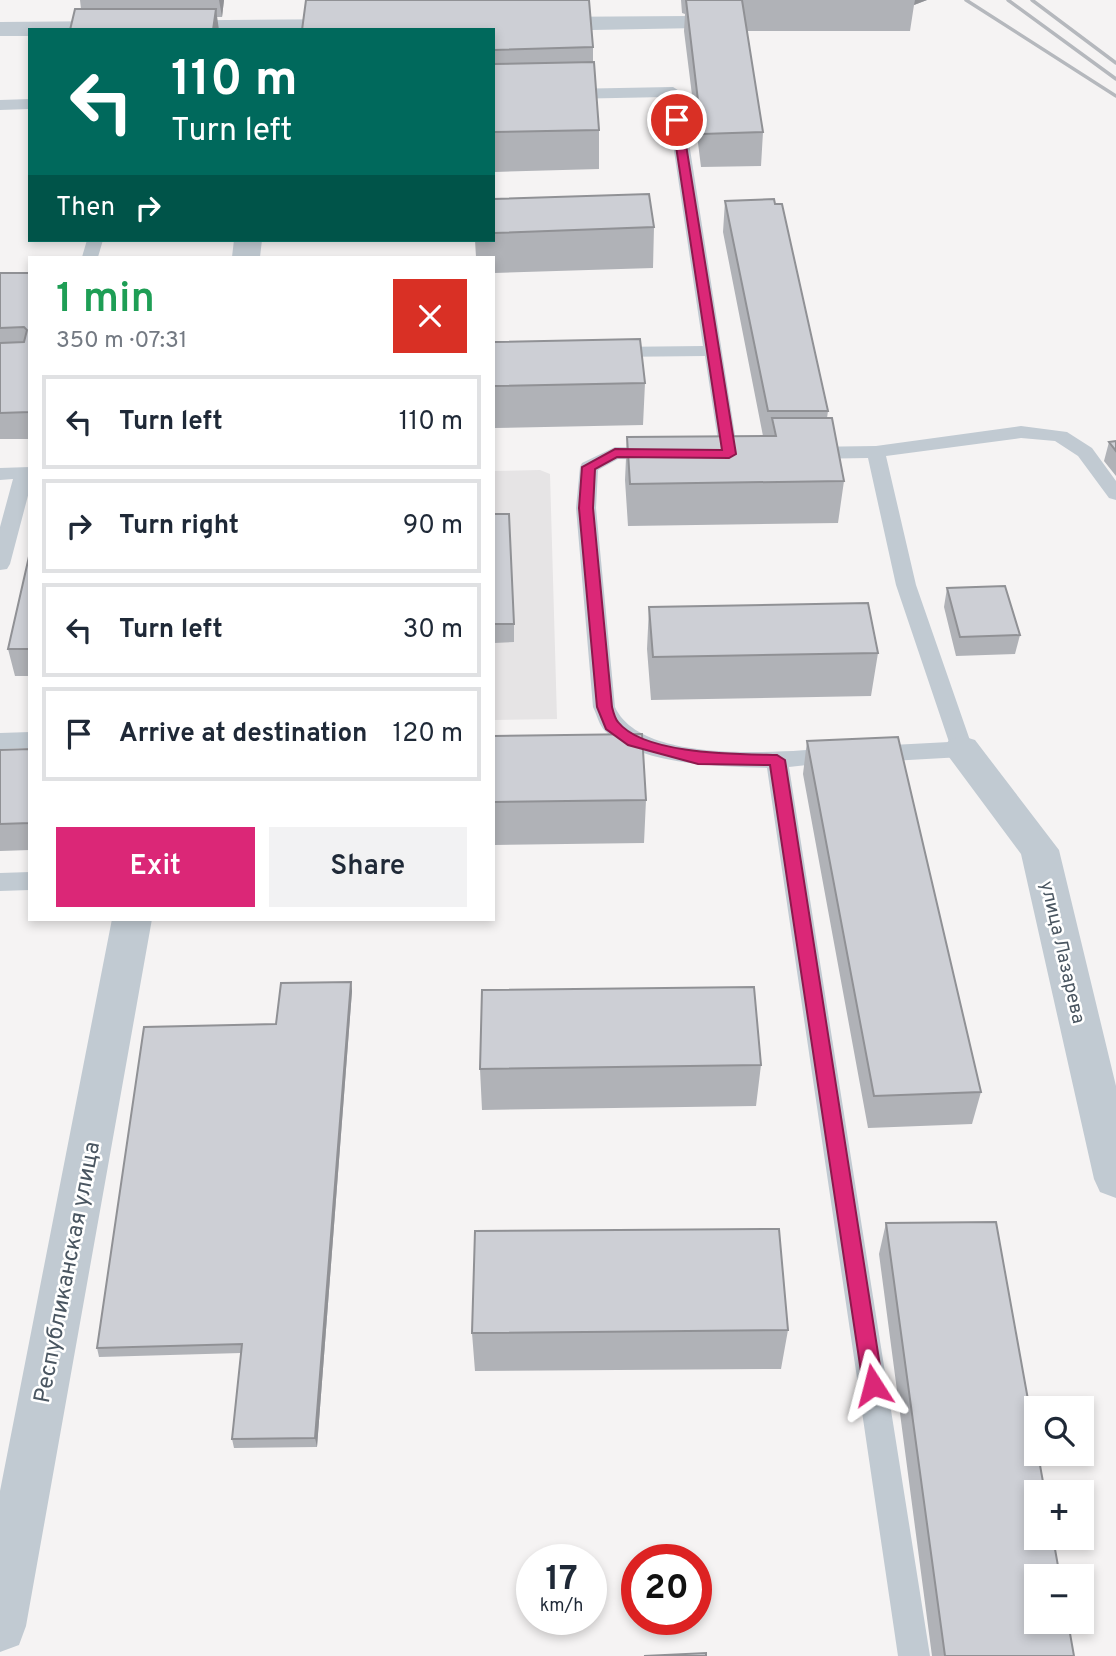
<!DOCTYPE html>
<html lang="en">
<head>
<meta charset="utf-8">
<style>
	:root { --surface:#fff; --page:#f2f2f3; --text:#1f2937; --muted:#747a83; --line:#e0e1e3; --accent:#db2777 }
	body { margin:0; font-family:Overpass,sans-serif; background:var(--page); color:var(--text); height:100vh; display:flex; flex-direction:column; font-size:26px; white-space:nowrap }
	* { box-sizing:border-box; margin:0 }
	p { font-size:23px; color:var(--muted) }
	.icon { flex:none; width:38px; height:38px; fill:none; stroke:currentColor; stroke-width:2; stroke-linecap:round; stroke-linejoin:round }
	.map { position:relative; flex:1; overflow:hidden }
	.drawer { position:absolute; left:28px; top:256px; width:467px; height:665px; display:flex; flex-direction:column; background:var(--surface); border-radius:0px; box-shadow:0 4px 10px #0003 }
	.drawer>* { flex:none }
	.banner { position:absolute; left:28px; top:28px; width:467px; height:214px; border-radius:0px; box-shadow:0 4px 10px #0003; background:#00695c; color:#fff; overflow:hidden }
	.buttons { position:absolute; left:1024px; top:1396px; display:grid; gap:14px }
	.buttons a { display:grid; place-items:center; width:70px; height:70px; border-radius:0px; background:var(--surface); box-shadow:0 4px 10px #0003; font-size:35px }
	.speed { position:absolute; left:516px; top:1544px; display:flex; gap:14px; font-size:35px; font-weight:700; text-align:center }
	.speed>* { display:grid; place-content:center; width:91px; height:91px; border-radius:50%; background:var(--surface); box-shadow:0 4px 10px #0003; line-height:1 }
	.speed small { font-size:18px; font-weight:400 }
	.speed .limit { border:10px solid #d22; background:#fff; color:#111 }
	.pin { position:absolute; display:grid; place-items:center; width:60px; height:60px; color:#fff; margin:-30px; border:4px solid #fff; border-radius:50%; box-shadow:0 2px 7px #0007 }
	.me { position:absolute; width:77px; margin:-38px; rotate:351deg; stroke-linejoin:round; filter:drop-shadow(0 0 5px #0008) }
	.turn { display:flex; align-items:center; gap:24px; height:147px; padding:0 28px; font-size:32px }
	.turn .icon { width:91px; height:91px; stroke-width:2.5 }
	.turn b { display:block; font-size:49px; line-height:60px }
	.then { display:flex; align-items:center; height:66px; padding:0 28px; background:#0003; gap:14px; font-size:26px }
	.round { display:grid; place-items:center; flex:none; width:74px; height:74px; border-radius:0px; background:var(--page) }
	.headline { display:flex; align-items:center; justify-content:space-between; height:119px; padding:0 28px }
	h1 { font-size:42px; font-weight:600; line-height:52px; color:#1e9e55 }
	.cta { display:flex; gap:14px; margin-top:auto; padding:14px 28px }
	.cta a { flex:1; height:80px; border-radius:0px; background:var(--accent); color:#fff; font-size:28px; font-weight:600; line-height:80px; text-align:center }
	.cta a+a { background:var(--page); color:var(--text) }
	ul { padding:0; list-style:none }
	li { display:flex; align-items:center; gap:21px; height:94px; margin:0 14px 10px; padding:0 14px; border:4px solid var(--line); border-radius:0px }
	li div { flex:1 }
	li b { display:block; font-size:26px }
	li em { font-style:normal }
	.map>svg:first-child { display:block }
	.education { fill:#e6e4e5 }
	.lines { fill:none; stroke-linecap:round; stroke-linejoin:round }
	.lane { fill:#c1cad2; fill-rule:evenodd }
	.street { fill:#c1cad2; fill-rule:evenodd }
	.rail { stroke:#b5b8bd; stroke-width:3.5 }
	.wall { fill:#b0b2b7 }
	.shaded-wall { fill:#909195 }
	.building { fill:#cdcfd5; stroke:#909195; stroke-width:2 }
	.route { fill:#db2777; stroke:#8e194d; stroke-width:2 }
	.labels { text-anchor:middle; stroke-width:5; stroke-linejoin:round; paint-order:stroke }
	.street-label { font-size:19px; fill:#4a5661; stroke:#fff }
	.near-street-label { font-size:23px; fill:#4a5661; stroke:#fff }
</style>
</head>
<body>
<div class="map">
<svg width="1116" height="1656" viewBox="0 0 1116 1656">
	<rect width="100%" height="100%" fill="#f5f3f3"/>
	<path class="education" d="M 540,470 L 550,474 L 557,719 L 494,720 L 494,471 Z"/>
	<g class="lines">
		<path class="lane" d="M 673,87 L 681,92 L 738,454 L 729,460 L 720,454 L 705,356 L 612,357 L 603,352 L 612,347 L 703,346 L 666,97 L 566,99 L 558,94 L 566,89 Z
			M 30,99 L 30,109 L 0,110 L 0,100 Z
			M 87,240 L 103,240 L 98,257 L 82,257 Z
			M 1021,426 L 1067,432 L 1092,448 L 1116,481 L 1116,500 L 1109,498 L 1078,456 L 1055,441 L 1021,438 L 886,456 L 916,585 L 973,749 L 970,754 L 962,757 L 873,762 L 865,759 L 862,754 L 865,749 L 873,746 L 949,742 L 896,585 L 868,458 L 807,459 L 798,453 L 807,447 L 876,446 Z
			M 615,447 L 658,448 L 667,454 L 658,460 L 618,459 L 598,470 L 596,508 L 615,707 C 641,765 781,752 835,748 L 843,751 L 846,756 L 843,761 L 789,767 L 930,1656 L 898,1656 L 767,768 C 721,766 640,766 605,731 C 599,725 597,715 593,707 L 576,508 L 580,467 L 582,463 Z
			M 30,467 L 30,488 L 10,564 L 7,569 L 0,570 L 0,527 L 13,479 L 0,480 L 0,468 Z
			M 30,732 L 30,748 L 0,749 L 0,733 Z
			M 30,872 L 30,890 L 0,891 L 0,873 Z"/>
		<path class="street" d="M 690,16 L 699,18 L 702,23 L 699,28 L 538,31 L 529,29 L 526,24 L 529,19 L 538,17 Z
			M 356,19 L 365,21 L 368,26 L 366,30 L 30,30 L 30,36 L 0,36 L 0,22 Z
			M 234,240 L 262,240 L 260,257 L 232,257 Z
			M 962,736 L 975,740 L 1059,850 L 1116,1086 L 1116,1198 L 1100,1192 L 1094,1179 L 1021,854 L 943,749 L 949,740 Z
			M 112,919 L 152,919 L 26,1626 L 19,1645 L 0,1652 L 0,1491 Z"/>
		<path class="rail" d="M 966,0 L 1116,96
			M 1008,0 L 1116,79
			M 1032,0 L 1116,63"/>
	</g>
	<path class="wall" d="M 80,0 L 224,0 L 222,17 L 217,17 L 81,9 Z
		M 681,0 L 927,0 L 914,5 L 910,31 L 747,31 L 763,132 L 761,166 L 701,167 L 684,31 L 685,14 L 682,13 Z
		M 494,30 L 593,47 L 593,62 L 599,130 L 599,169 L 494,172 Z
		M 494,199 L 654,227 L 653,268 L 494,273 L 494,257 L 476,257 L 475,240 L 494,240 Z
		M 725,201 L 828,411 L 827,418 L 844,481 L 838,523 L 628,526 L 625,480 L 627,437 L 763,436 L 723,232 Z
		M 0,273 L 30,273 L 30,439 L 0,439 Z
		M 494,342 L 645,383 L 643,425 L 494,428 Z
		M 1116,441 L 1116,476 L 1104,461 L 1109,442 Z
		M 494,514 L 514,624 L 514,642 L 494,643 Z
		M 30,552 L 30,676 L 15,676 L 8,649 Z
		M 947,588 L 1020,635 L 1015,654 L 956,656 L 944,607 Z
		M 649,607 L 878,653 L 871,696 L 651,700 L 647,649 Z
		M 494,736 L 646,800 L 644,843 L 494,845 Z
		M 807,741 L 981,1092 L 972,1124 L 868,1128 L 803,774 Z
		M 30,749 L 30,850 L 0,851 L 0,750 Z
		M 351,982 L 352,991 L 317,1447 L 234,1448 L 232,1439 L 241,1353 L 99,1357 L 97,1348 L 276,1024 Z
		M 761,1065 L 756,1106 L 482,1110 L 480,1069 Z
		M 886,1223 L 1074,1656 L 932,1656 L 879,1254 Z
		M 788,1330 L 781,1369 L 475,1371 L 472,1333 Z"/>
	<path class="shaded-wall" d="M 219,0 L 224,0 L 222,17 Z
		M 915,0 L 927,0 L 914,5 Z
		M 216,9 L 219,30 L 213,30 Z
		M 351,982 L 352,991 L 317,1447 L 315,1438 Z"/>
	<path class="building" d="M 306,0 L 589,0 L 593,47 L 494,50 L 494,30 L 302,30 Z
		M 686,0 L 742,0 L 763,132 L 702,134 Z
		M 75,9 L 216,9 L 213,30 L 70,30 Z
		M 594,62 L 599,130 L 494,132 L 494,64 Z
		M 649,194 L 654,227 L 494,233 L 494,199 Z
		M 774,199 L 775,204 L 782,204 L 828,411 L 768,411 L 725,201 Z
		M 0,273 L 30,273 L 30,412 L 0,413 L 0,343 L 24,342 L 27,330 L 24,327 L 0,328 Z
		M 640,339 L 645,383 L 494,386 L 494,342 Z
		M 772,418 L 832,418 L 844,481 L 630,484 L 627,437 L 776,436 Z
		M 1116,441 L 1116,451 L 1109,442 Z
		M 494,514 L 509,514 L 514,624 L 494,624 Z
		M 30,552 L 30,649 L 8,649 Z
		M 1005,586 L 1020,635 L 960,637 L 947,588 Z
		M 868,603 L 878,653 L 653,657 L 649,607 Z
		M 642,734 L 646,800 L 494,802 L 494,736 Z
		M 898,737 L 981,1092 L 874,1096 L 807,741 Z
		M 30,749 L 30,823 L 0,824 L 0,750 Z
		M 351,982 L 315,1438 L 232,1439 L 242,1344 L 97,1348 L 144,1027 L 276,1024 L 281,983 Z
		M 754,987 L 761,1065 L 480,1069 L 482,990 Z
		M 996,1222 L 1036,1444 L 1036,1454 L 1038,1454 L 1045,1493 L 1036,1493 L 1036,1538 L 1053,1538 L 1060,1577 L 1036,1577 L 1036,1622 L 1068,1622 L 1074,1656 L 945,1656 L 886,1223 Z
		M 779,1229 L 788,1330 L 472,1333 L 475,1231 Z
		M 706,1653 L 706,1656 L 644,1656 Z"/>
	<path class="route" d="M 677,116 L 682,120 L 736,454 L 729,458 L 617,457 L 595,469 L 593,508 L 612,707 C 613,711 615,719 618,722 C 644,755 738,754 777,755 L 785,760 L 883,1385 L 880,1391 L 873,1394 L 865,1391 L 863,1385 L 770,765 L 698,764 L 628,745 L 606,729 L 597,707 L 579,508 L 582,467 L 615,449 L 722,450 L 672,120 Z"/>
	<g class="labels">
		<g class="street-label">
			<text transform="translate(1064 952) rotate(77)" y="7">улица Лазарева</text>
		</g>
		<g class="near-street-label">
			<text transform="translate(66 1272) rotate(-79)" y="8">Республиканская улица</text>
		</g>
	</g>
</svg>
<div class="buttons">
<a><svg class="icon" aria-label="search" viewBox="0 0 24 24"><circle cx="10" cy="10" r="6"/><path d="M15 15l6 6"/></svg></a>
<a>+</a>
<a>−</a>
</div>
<div class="speed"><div>17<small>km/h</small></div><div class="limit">20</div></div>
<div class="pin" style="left:677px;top:120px;background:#d93025"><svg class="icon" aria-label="arrive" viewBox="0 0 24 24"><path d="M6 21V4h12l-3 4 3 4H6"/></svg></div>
<svg class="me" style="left:873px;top:1385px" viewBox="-20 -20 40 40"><path d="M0-17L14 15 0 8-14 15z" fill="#db2777" stroke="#fff" stroke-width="4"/></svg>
<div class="banner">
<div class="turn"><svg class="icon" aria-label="left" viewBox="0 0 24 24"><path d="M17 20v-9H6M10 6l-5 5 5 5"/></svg><div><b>110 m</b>Turn left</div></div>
<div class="then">Then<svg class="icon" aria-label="right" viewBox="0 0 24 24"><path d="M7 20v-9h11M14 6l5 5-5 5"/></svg></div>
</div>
<section class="drawer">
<div class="headline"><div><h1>1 min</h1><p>350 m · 07:31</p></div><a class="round" style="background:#d93025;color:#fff"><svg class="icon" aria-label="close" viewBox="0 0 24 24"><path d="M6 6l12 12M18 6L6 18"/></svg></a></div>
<ul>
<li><svg class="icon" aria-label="left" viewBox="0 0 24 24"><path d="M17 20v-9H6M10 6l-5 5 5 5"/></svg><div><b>Turn left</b></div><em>110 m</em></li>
<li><svg class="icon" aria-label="right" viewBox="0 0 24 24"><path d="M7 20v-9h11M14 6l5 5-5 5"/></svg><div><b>Turn right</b></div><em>90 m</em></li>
<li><svg class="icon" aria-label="left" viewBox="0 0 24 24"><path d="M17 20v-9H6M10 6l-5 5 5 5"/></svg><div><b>Turn left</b></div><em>30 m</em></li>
<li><svg class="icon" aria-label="arrive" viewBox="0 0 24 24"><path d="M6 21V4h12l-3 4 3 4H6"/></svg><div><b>Arrive at destination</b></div><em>120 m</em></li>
</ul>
<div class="cta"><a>Exit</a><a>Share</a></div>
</section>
</div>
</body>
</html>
